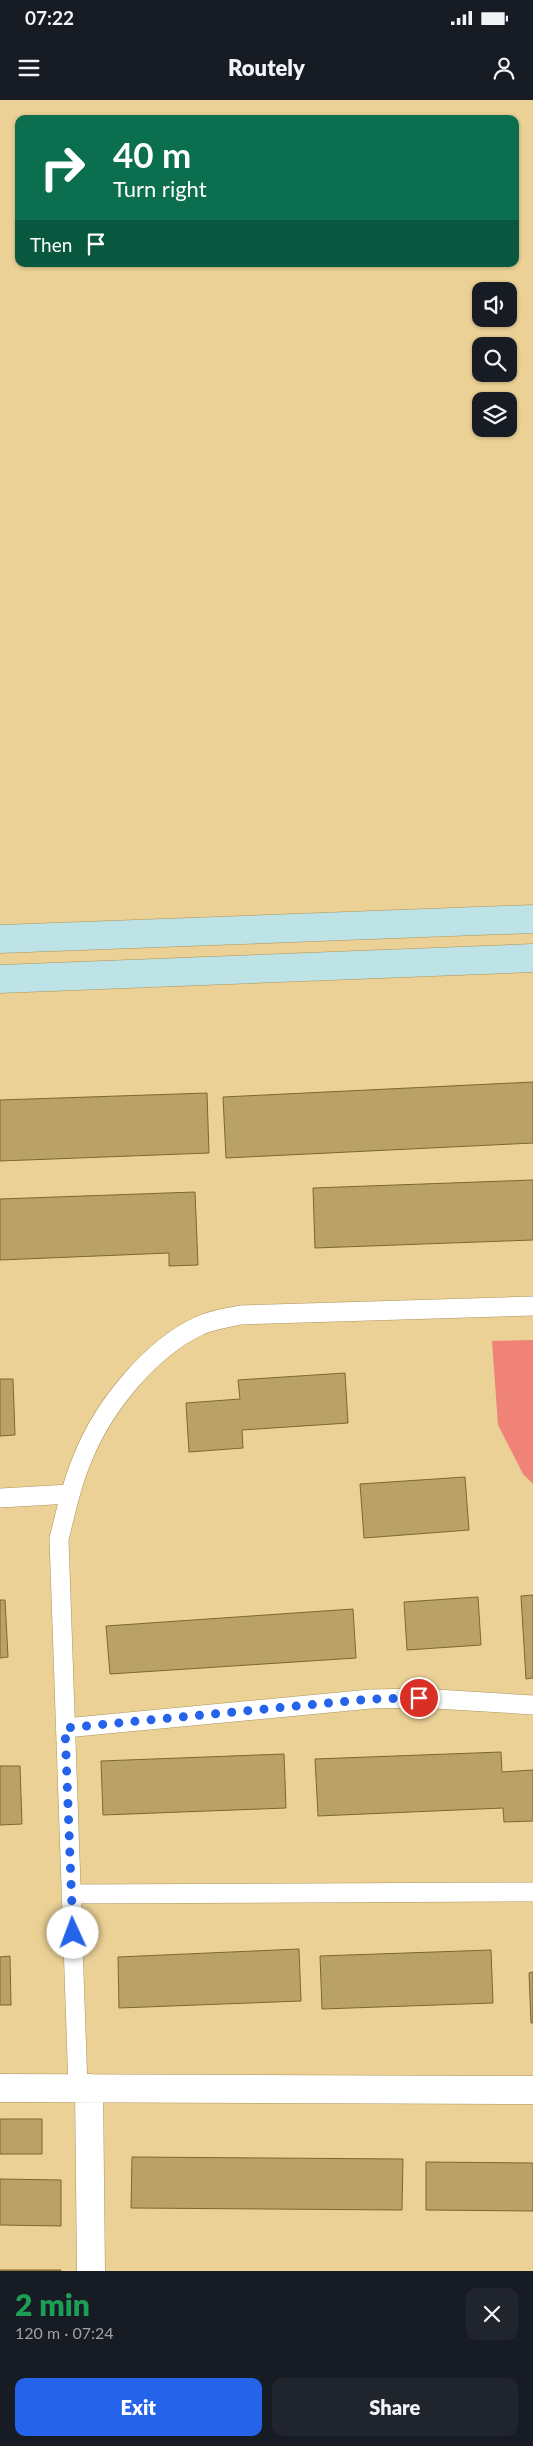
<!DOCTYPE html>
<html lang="en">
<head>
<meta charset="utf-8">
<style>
	:root { --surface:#171b24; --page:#20242c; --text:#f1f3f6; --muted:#9ea1a6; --accent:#2563eb }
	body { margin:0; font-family:Lato,sans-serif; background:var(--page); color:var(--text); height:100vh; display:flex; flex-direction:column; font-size:19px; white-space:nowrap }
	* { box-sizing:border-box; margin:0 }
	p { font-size:16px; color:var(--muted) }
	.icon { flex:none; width:28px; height:28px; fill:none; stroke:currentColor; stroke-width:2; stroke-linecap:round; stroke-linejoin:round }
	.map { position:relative; height:2171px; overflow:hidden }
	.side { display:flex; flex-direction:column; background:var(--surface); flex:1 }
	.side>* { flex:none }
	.banner { position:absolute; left:15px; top:15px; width:504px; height:152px; border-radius:10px; box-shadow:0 1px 4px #0004; background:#0b6e4f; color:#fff; overflow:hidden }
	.tools { position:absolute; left:472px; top:182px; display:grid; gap:10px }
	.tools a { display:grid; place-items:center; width:45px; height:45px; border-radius:10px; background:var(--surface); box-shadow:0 1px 4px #0004; font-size:25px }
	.pin { position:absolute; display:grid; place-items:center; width:42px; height:42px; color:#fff; margin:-21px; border:2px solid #fff; border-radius:50%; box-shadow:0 1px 5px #0007 }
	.me { position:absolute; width:55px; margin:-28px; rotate:358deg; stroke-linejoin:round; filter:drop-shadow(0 0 4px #0008) }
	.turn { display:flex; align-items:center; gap:18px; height:105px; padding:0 15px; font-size:22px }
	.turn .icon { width:65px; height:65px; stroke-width:2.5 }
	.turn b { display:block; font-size:35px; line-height:42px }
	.then { display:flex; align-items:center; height:48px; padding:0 15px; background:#0003; gap:10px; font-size:19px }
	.round { display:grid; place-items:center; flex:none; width:52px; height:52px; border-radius:10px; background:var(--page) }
	.head { display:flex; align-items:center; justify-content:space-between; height:85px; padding:0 15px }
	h1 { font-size:30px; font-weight:800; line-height:38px; color:#1e9e55 }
	.action { display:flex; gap:10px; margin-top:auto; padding:10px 15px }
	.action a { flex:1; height:58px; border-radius:10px; background:var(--accent); color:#fff; font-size:20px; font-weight:800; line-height:58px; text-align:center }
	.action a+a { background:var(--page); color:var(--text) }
	.status { display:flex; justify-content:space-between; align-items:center; height:35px; padding:0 25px; background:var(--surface); direction:ltr }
	.status svg { height:14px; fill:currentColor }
	header { display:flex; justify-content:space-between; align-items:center; height:65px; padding:0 15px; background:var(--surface); font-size:22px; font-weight:800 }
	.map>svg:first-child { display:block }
	.green { fill:#ef8378 }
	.building { fill:#baa167; stroke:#7e672d }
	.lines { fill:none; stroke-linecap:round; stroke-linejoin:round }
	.lane-casing { stroke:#ac945a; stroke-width:20 }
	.street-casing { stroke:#ac945a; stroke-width:29 }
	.secondary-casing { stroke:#ac945a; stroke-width:29 }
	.lane { stroke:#fff; stroke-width:19 }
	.street { stroke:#fff; stroke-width:28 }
	.secondary { stroke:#bee3e7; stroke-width:28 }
	.route { stroke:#2563eb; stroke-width:9; stroke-dasharray:0 16.2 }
</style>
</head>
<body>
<div class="status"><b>07:22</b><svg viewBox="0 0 49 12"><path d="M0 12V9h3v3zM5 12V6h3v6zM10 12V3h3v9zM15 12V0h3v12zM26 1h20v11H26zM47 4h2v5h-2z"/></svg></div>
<header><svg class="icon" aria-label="menu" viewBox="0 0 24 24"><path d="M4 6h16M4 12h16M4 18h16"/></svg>Routely<svg class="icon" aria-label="person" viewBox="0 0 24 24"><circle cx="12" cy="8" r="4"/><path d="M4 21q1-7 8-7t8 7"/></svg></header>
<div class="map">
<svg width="533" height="2171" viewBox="0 0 533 2171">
	<rect width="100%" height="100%" fill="#ebd196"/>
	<path class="green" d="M 533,1240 L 533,1384 L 523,1374 L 498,1325 L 492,1241 Z"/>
	<path class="building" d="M 533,982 L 533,1043 L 226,1058 L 223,997 Z
		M 207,993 L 209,1053 L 0,1061 L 0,1000 Z
		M 533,1080 L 533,1140 L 315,1148 L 313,1088 Z
		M 195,1092 L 198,1165 L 169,1166 L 169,1153 L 0,1160 L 0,1099 Z
		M 345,1273 L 348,1323 L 242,1330 L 243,1348 L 189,1352 L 186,1303 L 240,1299 L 238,1280 Z
		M 0,1279 L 13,1279 L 15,1335 L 0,1336 Z
		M 465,1377 L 469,1430 L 364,1438 L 360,1384 Z
		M 533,1495 L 533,1578 L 526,1579 L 521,1496 Z
		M 478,1497 L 481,1545 L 407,1550 L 404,1502 Z
		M 0,1500 L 5,1500 L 8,1557 L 0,1558 Z
		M 353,1509 L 356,1558 L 110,1574 L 106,1526 Z
		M 501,1652 L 502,1672 L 533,1670 L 533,1721 L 504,1722 L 503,1708 L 318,1716 L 315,1659 Z
		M 284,1654 L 286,1708 L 103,1715 L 101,1661 Z
		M 0,1666 L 20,1666 L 22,1724 L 0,1725 Z
		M 299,1849 L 301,1901 L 119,1908 L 118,1857 Z
		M 491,1850 L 493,1903 L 322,1909 L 320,1856 Z
		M 10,1856 L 11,1905 L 0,1905 L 0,1857 Z
		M 533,1872 L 533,1923 L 531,1923 L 529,1873 Z
		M 0,2019 L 42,2019 L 42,2054 L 0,2054 Z
		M 132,2057 L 403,2059 L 402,2110 L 131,2108 Z
		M 426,2062 L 533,2063 L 533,2111 L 426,2110 Z
		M 0,2079 L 61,2080 L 61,2126 L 0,2125 Z
		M 0,2170 L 61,2170 L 61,2171 L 0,2171 Z"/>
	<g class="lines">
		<defs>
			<path id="lane" d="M 0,1398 L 70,1394
				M 65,1628 L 371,1599 L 419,1598 L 533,1605
				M 71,1794 L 533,1792
				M 78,1988 L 59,1439 C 66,1411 72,1382 84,1355 C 104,1306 151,1248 199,1226 C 211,1220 227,1218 240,1215 L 533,1206"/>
			<path id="street" d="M 0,1988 L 533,1990
				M 89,1988 L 91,2171"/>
			<path id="secondary" d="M 0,839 L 533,819
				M 0,879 L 533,858"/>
		</defs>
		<use href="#lane" class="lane-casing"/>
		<use href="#street" class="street-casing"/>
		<use href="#secondary" class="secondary-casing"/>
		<use href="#lane" class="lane"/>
		<use href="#street" class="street"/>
		<use href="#secondary" class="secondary"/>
	</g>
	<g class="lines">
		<path class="route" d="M 73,1833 L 65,1628 L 371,1599 L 419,1598"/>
	</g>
</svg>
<div class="tools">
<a><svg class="icon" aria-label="sound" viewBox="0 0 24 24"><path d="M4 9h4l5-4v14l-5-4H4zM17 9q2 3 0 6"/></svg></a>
<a><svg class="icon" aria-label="search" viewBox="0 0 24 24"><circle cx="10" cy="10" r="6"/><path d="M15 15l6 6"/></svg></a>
<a><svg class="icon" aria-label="layers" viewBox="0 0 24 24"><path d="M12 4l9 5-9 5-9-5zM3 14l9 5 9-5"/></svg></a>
</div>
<div class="pin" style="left:419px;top:1598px;background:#d93025"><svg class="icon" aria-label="arrive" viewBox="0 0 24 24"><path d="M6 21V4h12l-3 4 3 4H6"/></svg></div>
<svg class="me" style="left:73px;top:1833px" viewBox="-20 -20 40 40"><circle r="19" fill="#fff"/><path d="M0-13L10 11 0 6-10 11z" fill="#2563eb"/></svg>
<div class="banner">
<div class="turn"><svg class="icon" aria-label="right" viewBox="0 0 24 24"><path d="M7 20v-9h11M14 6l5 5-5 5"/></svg><div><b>40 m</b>Turn right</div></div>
<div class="then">Then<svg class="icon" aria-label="arrive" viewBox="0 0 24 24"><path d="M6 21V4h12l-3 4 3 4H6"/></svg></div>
</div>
</div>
<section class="side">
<div class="head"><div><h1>2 min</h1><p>120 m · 07:24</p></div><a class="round"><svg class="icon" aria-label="close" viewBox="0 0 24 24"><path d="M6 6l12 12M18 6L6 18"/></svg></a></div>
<div class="action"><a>Exit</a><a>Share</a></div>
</section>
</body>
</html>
